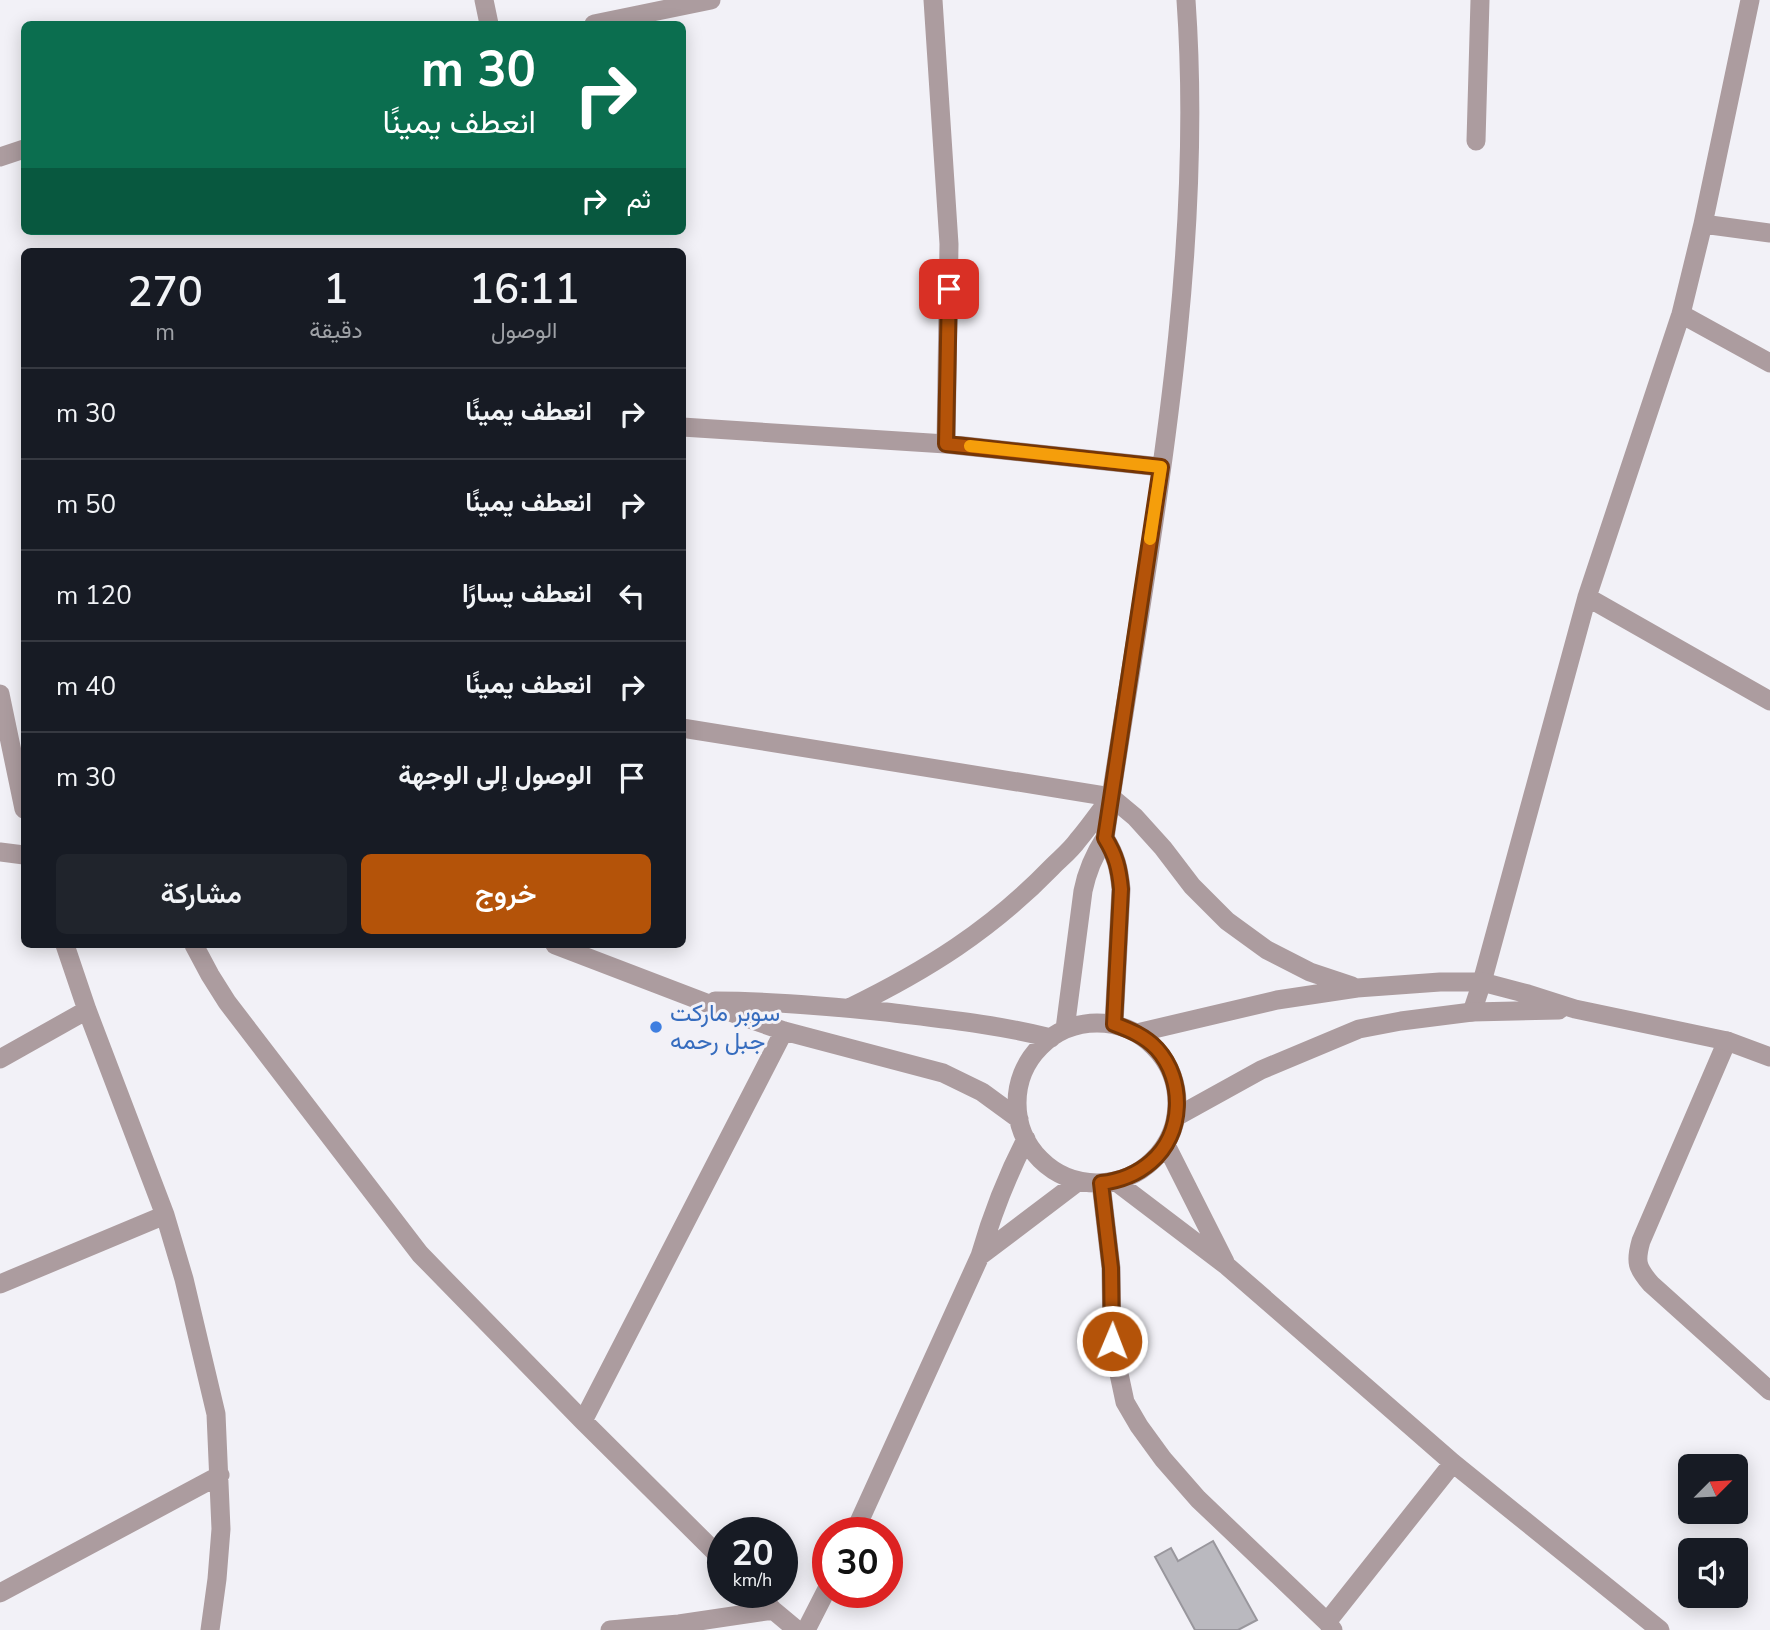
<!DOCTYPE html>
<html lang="ar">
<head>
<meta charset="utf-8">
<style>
	:root { --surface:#171b24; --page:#20242c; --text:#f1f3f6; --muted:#9ea1a6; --line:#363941; --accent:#b45309 }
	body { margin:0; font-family:"Nunito Sans",Vazirmatn,sans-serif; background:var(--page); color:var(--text); direction:rtl; height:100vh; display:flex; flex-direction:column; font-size:26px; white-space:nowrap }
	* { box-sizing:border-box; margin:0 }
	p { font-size:23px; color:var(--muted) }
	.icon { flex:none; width:38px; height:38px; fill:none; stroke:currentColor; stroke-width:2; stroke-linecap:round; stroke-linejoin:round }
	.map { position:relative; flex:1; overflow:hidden; direction:ltr }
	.side { position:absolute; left:21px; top:248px; width:665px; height:700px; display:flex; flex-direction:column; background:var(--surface); border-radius:10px; box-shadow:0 4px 18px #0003; direction:rtl }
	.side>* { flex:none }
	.top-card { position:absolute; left:21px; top:21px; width:665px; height:214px; border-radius:10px; box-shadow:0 4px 18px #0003; direction:rtl; background:#0b6e4f; color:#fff; overflow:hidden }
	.needle { width:46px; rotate:66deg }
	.buttons { position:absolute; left:1678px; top:1454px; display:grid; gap:14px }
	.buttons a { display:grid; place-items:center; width:70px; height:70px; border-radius:10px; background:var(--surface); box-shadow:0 4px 18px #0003; font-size:35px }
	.speed { position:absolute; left:707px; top:1517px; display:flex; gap:14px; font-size:35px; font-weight:700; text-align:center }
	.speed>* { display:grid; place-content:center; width:91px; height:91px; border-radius:50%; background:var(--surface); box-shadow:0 4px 18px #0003; line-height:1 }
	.speed small { font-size:18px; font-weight:400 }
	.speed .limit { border:10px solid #d22; background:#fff; color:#111 }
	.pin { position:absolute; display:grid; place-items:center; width:60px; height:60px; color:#fff; margin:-30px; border-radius:14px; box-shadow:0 4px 10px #0006 }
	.me { position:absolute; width:77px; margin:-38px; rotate:1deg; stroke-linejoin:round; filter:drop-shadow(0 0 5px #0008) }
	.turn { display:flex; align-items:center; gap:24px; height:147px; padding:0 35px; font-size:32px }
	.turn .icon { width:91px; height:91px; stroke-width:2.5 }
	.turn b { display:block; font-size:49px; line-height:60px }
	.then { display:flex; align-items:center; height:66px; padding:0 35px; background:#0003; gap:14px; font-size:26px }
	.eta { display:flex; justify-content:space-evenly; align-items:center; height:119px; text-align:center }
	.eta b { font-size:42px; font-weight:600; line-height:49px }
	.primary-button { display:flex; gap:14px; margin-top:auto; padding:14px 35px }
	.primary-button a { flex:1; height:80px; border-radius:10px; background:var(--accent); color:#fff; font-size:28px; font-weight:600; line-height:80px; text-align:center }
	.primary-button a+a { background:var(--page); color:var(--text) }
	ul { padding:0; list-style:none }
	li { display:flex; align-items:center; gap:21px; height:91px; padding:0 35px; border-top:2px solid var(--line) }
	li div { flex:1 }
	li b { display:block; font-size:26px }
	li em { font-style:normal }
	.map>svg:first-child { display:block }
	.building { fill:#bab9bf; stroke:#99979d; stroke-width:2 }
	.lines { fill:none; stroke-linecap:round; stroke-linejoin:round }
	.minor { stroke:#ac9c9f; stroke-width:19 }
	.tertiary { stroke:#ac9c9f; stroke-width:19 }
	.route-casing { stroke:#753606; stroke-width:18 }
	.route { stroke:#b45309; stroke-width:12 }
	.slow { stroke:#f59e0b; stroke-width:12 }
	.shop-dot { fill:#3f7fe0; stroke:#f2f1f7; stroke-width:2.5 }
	.labels { text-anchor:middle; stroke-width:6; stroke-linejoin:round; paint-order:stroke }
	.shop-label { font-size:24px; fill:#366cbe; stroke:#f2f1f7; text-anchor:start }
</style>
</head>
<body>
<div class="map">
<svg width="1770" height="1630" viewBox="0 0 1770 1630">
	<rect width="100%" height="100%" fill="#f2f1f7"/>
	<path class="building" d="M 1213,1541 L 1257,1620 L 1238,1630 L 1195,1630 L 1155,1557 L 1171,1548 L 1178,1561 Z"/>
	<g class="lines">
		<path class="minor" d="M 484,0 L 489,24
			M 933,0 L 949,244 L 946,444
			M 1750,0 L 1703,224 L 1770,233
			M 594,24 L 711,0
			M 1476,141 L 1480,0
			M 0,157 L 24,149
			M 1681,314 L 1770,363
			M 682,427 L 946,444 L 1161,467
			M 1587,597 L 1770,701
			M 0,694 L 24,809
			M 682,728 L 1111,797 C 1100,811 1090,826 1078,840 C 1071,850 1061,858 1052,867 C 991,930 927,970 849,1008
			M 1105,838 C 1116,856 1119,868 1121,889 L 1114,1024
			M 0,852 L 24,855
			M 65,945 L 87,1010 L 165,1215 L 184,1279 L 216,1414 L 221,1529 L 217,1579 L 210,1630
			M 194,945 L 210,975 L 227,1002 L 420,1254 L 583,1421 L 723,1560
			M 555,945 L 738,1015 L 784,1031 L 943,1073 L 982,1092 L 1019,1119
			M 715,1001 C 772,1001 829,1006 886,1012 C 943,1019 995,1024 1051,1038
			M 1472,1012 L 1482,982 L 1587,597 L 1681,314 L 1703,224
			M1017 1103a80 80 0 1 1 160 0a80 80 0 1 1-160 0Z
			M 1065,1029 L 1083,891 C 1087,871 1094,855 1105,838 C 1145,561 1206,281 1186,0
			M 1727,1041 L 1641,1241 C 1635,1262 1637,1268 1651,1284 L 1770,1391
			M 0,1059 L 87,1010
			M 1166,1145 L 1225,1262
			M 1115,1181 L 1227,1266 L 1453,1463 L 1660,1630
			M 1101,1183 L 1111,1268 L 1112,1341 L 1125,1402 L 1139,1426 L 1163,1459 L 1198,1499 L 1327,1622 L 1333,1630
			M 980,1256 L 1079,1181
			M 0,1284 L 165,1215
			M 583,1421 L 784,1031
			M 854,1533 L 980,1256 C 992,1214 1006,1178 1026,1139
			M 755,1592 L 773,1610 L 797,1630
			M 0,1593 L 220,1475
			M 1327,1622 L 1453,1463
			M 610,1630 L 679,1624 L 773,1610
			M 806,1630 L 828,1587"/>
		<path class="tertiary" d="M 1111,797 L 1135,817 L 1163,848 L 1192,886 L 1227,921 L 1267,950 L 1310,972 L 1352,986
			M 1137,1033 L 1277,1000 L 1357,988 L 1440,982 L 1482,982 L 1528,994 L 1575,1009 L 1727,1041 L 1770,1057
			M 1176,1117 L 1261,1070 L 1359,1029 L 1401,1021 L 1472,1012 L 1559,1010"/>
	</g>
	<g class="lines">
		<defs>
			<path id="route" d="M 949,289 L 946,444 L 1161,467 L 1105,838 C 1116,856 1119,868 1121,889 L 1114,1024 C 1130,1030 1145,1036 1157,1049 C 1185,1080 1184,1134 1151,1162 C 1136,1175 1119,1181 1101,1183 L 1111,1268 L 1112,1341"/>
		</defs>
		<use href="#route" class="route-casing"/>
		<use href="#route" class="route"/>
		<path class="slow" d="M 970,446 L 1161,467 L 1150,539"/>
	</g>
	<circle class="shop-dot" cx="656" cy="1027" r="7"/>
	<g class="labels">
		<g class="shop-label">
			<text x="670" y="1021">سوبر ماركت<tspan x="670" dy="28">جبل رحمه</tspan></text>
		</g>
	</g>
</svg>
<div class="buttons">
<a><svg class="needle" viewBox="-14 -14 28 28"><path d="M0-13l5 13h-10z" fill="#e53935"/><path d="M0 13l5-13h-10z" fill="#9ea1a6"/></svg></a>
<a><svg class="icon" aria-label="sound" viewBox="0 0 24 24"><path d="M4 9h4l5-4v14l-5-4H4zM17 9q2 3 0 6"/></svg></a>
</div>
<div class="speed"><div>20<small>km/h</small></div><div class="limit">30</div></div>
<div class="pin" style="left:949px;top:289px;background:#d93025"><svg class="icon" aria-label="arrive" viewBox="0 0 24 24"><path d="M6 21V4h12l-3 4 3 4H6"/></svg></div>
<svg class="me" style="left:1112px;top:1341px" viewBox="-20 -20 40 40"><circle r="17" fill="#b45309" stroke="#fff" stroke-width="3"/><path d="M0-11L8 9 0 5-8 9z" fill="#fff"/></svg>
<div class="top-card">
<div class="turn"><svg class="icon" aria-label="right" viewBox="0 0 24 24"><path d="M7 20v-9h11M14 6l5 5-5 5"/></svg><div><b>30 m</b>انعطف يمينًا</div></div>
<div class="then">ثم<svg class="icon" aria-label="right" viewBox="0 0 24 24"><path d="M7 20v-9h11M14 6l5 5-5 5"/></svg></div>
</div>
<section class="side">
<div class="eta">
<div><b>16:11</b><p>الوصول</p></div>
<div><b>1</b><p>دقيقة</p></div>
<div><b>270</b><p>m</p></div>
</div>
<ul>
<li><svg class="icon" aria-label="right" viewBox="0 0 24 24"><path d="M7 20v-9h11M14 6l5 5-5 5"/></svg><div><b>انعطف يمينًا</b></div><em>30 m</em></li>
<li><svg class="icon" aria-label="right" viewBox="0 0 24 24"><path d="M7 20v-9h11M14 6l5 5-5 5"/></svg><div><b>انعطف يمينًا</b></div><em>50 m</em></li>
<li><svg class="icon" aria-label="left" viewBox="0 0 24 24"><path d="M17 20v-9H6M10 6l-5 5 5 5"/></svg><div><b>انعطف يسارًا</b></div><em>120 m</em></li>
<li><svg class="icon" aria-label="right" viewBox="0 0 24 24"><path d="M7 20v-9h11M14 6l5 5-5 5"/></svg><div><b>انعطف يمينًا</b></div><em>40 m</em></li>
<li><svg class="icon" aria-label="arrive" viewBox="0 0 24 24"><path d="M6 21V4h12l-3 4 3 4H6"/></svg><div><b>الوصول إلى الوجهة</b></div><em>30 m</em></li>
</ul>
<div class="primary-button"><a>خروج</a><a>مشاركة</a></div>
</section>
</div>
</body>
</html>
